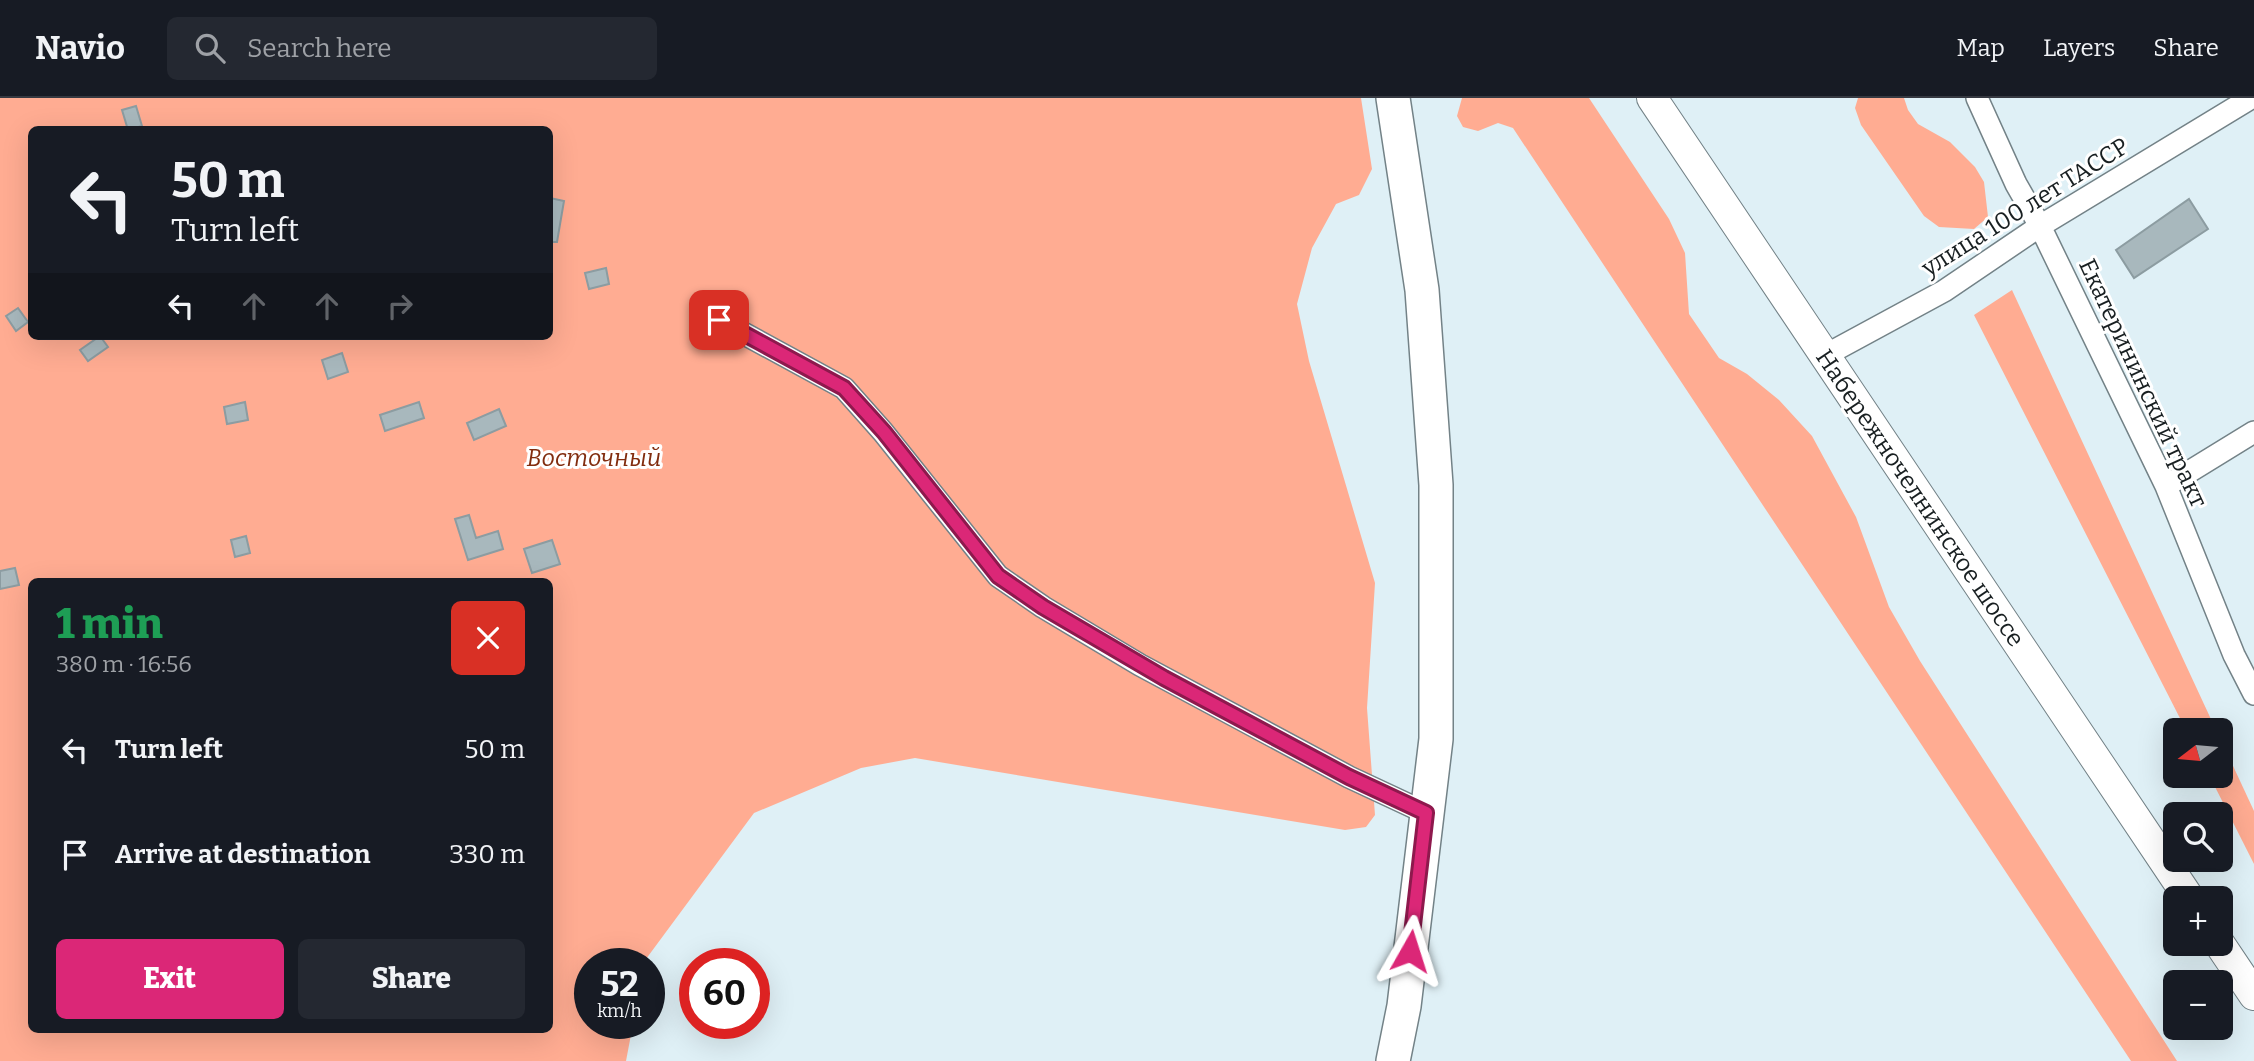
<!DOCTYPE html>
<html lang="en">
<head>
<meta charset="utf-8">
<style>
	:root { --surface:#171b24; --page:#242831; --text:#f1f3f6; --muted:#9ea1a6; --line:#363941; --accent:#db2777 }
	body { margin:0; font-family:Bitter,serif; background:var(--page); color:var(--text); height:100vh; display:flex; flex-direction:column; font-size:26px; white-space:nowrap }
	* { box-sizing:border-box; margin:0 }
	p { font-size:23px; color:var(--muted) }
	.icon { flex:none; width:38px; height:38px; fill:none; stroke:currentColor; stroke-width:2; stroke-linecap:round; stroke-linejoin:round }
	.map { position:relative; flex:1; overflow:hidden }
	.drawer { position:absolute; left:28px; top:480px; width:525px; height:455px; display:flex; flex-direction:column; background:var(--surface); border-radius:10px; box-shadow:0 7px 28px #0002 }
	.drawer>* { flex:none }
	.banner { position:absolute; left:28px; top:28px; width:525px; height:214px; border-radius:10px; box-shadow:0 7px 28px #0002; background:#171b24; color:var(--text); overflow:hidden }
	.needle { width:46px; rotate:254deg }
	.controls { position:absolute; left:2163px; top:620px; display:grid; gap:14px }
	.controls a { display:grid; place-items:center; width:70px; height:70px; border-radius:10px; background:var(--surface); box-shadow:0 7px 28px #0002; font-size:35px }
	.speed { position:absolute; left:574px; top:850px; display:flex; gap:14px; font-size:35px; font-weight:700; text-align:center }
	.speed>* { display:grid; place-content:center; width:91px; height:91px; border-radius:50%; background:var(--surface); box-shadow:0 7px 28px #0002; line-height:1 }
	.speed small { font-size:18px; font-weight:400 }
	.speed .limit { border:10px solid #d22; background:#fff; color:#111 }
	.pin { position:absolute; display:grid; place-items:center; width:60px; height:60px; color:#fff; margin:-30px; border-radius:14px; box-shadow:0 4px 10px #0006 }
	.me { position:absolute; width:77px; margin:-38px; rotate:6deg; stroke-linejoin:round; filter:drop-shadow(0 0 5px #0008) }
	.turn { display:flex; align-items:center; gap:24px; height:147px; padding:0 28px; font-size:32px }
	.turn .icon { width:91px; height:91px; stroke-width:2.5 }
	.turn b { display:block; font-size:49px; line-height:60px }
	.lanes { display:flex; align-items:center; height:66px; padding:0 28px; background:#0003; justify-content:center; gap:35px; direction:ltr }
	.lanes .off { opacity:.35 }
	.round { display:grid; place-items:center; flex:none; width:74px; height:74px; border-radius:10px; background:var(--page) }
	.headline { display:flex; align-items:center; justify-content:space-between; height:119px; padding:0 28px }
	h1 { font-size:42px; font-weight:800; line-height:52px; color:#1e9e55 }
	.action { display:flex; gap:14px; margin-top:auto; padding:14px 28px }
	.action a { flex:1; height:80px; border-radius:10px; background:var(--accent); color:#fff; font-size:28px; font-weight:800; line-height:80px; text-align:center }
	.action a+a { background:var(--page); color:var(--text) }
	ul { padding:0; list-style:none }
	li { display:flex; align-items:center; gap:21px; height:105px; padding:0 28px }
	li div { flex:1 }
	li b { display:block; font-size:26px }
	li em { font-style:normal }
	header { display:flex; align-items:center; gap:42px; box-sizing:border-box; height:98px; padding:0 35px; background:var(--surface); border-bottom:2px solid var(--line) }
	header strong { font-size:33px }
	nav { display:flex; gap:38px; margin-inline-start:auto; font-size:24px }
	.search { width:490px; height:63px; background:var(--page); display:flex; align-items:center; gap:18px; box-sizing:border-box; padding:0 24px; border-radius:10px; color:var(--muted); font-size:26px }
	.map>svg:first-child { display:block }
	.green { fill:#ffac92; fill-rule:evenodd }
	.building { fill:#a8b8bd; stroke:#8c9ca1; stroke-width:2 }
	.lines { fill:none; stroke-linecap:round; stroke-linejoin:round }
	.minor-casing { stroke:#738287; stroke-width:24 }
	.secondary-casing { stroke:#738287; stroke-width:32 }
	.primary-casing { stroke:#738287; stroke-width:36 }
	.minor { stroke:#fff; stroke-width:21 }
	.secondary { stroke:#fff; stroke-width:30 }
	.primary { stroke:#fff; stroke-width:33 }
	.route-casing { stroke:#8e194d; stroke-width:18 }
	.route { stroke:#db2777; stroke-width:12 }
	.labels { text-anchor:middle; stroke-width:6; stroke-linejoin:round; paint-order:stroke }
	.street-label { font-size:24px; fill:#181f21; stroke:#fff }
	.park-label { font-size:24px; font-style:italic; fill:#822d0f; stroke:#fff }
</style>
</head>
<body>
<header>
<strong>Navio</strong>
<div class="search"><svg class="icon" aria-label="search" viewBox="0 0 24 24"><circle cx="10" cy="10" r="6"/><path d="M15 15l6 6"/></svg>Search here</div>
<nav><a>Map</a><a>Layers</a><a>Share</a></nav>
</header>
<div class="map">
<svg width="2254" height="963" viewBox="0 0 2254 963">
	<rect width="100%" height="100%" fill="#dff0f6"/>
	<path class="green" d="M 0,0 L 1361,0 L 1372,71 L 1359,97 L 1336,106 L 1312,150 L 1297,206 L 1309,263 L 1375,485 L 1367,610 L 1375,717 L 1366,729 L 1345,732 L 915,660 L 861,670 L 754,715 L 646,861 L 645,866 L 590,866 L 590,926 L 633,926 L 626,963 L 0,963 ZM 32,32 L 550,32 L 550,238 L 32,238 ZM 32,483 L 550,483 L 550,931 L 32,931 Z
		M 1462,0 L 1589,0 L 1669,121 L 1685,155 L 1689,216 L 1719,260 L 1747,276 L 1779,302 L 1812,338 L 1856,419 L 1889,509 L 1920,563 L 2177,963 L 2131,963 L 1513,30 L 1498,25 L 1478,33 L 1463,29 L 1457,18 Z
		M 1858,0 L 1904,0 L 1908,12 L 1918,26 L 1950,44 L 1975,69 L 1984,84 L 1988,119 L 1974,131 L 1939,129 L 1924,118 L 1861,27 L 1855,10 Z
		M 2012,192 L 2216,632 L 2186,632 L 1974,217 Z
		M 2221,642 L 2254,713 L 2254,766 L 2209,677 L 2221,677 Z"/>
	<path class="building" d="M 136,8 L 142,28 L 128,32 L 122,12 Z
		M 550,100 L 564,103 L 557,144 L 550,144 Z
		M 2189,101 L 2208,131 L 2134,180 L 2116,152 Z
		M 606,170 L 609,186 L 589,191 L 585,175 Z
		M 18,210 L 28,224 L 16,233 L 6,218 Z
		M 100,238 L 108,249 L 88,263 L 80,252 Z
		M 342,255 L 348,274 L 328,281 L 322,262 Z
		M 245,304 L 248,322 L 227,326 L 224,309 Z
		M 419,304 L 424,320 L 385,333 L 380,317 Z
		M 499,311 L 506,328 L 474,342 L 467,325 Z
		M 469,417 L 476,440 L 498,433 L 503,451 L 468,462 L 455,421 Z
		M 246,438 L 250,455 L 235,459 L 231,442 Z
		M 552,442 L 560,466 L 532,475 L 524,451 Z
		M 15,470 L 19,487 L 0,491 L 0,473 Z"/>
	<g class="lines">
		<defs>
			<path id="minor" d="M 1977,0 L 2016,86 L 2040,128 L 2166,388 L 2234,557 L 2254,596
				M 719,222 L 844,290 L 883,334 L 998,478 L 1043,509 L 1140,567 L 1349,679 L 1426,715
				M 1824,258 L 1944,193 L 2040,128 L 2251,0
				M 2166,388 L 2254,334"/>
			<path id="secondary" d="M 1652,0 L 2189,800
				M 2219,845 L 2254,897"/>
			<path id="primary" d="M 1393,963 L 1404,908 L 1436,641 L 1436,387 L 1422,192 L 1393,0"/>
		</defs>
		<use href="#minor" class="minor-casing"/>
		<use href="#secondary" class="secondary-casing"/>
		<use href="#primary" class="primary-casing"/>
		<use href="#minor" class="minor"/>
		<use href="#secondary" class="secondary"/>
		<use href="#primary" class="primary"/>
	</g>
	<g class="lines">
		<defs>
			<path id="route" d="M 719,222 L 844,290 L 884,334 L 998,478 L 1043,509 L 1164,580 L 1349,679 L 1426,715 L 1410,853"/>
		</defs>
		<use href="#route" class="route-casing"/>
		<use href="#route" class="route"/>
	</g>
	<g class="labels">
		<g class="street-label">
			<text transform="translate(2025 109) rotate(-32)" y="8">улица 100 лет ТАССР</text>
			<text transform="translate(2143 285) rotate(65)" y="8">Екатерининский тракт</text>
			<text transform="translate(1920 400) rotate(56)" y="8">Набережночелнинское шоссе</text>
		</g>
		<g class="park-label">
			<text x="594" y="368">Восточный</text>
		</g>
	</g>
</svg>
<div class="controls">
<a><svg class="needle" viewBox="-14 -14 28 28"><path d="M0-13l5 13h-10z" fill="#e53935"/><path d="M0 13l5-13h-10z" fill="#9ea1a6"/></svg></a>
<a><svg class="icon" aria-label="search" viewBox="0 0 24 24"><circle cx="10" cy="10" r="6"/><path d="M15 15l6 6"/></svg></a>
<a>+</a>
<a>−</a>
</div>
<div class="speed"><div>52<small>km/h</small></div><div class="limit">60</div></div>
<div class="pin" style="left:719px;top:222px;background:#d93025"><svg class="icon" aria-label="arrive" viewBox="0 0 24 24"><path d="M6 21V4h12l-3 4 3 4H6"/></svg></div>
<svg class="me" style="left:1410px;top:853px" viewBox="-20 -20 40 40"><path d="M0-17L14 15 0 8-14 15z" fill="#db2777" stroke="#fff" stroke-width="4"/></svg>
<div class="banner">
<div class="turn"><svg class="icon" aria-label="left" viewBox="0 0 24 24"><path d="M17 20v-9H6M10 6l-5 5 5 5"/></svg><div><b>50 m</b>Turn left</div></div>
<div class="lanes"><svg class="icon" aria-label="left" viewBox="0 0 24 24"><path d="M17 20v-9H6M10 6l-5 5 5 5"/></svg><svg class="icon off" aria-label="ahead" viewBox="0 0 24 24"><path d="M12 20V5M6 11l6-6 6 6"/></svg><svg class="icon off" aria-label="ahead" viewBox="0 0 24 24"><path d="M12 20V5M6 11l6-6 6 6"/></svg><svg class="icon off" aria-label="right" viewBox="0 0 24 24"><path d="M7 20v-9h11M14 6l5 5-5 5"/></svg></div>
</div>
<section class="drawer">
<div class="headline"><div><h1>1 min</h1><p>380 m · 16:56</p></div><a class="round" style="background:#d93025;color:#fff"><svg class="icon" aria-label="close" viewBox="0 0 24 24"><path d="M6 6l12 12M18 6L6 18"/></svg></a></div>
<ul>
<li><svg class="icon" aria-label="left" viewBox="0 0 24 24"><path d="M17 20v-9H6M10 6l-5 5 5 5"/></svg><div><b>Turn left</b></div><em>50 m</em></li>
<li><svg class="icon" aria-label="arrive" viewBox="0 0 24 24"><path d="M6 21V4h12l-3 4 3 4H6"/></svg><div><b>Arrive at destination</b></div><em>330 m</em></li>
</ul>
<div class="action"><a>Exit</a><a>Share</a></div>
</section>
</div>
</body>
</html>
